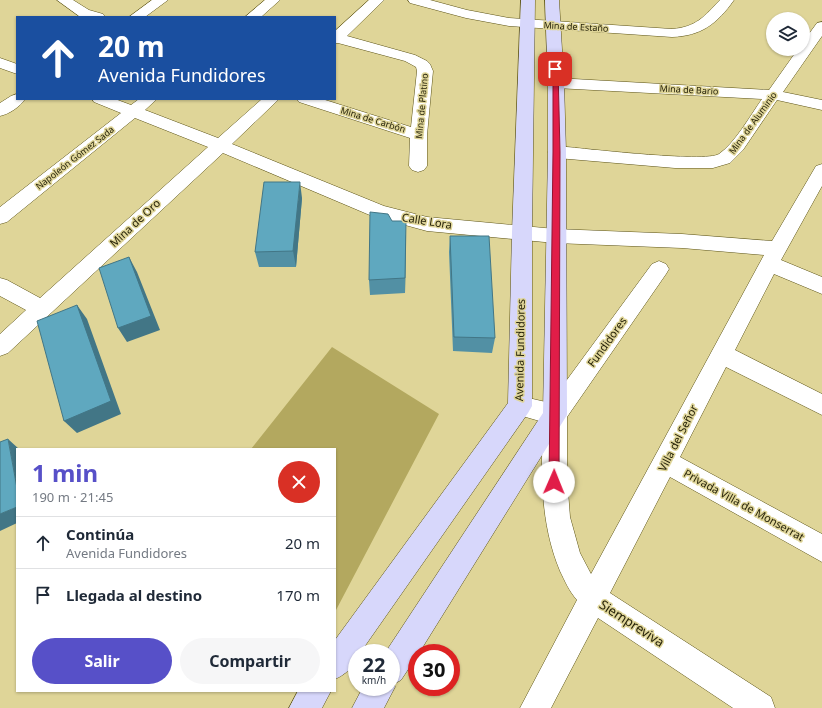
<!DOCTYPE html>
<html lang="es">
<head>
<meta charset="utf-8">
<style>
	:root { --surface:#fff; --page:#f6f6f7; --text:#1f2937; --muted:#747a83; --line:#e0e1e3; --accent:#5750c8 }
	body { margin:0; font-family:"Noto Sans",sans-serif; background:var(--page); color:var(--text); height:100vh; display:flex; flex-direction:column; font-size:15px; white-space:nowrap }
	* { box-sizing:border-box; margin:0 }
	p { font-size:13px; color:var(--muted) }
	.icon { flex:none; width:22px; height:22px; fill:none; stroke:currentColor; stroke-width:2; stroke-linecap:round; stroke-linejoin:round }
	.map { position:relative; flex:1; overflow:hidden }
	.drawer { position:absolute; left:16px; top:448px; width:320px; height:244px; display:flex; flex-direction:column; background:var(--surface); border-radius:0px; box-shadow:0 1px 3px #0004 }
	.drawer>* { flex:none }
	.banner { position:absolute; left:16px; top:16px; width:320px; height:84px; border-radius:0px; box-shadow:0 1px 3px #0004; background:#1a4fa0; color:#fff; overflow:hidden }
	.buttons { position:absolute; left:766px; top:12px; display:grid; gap:8px }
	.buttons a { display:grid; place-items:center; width:44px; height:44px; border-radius:50%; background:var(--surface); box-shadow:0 1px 3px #0004; font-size:20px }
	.speed { position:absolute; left:348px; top:644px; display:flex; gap:8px; font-size:20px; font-weight:700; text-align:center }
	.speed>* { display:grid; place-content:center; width:52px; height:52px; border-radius:50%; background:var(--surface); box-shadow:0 1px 3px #0004; line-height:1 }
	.speed small { font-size:10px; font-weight:400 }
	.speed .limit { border:6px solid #d22; background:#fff; color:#111 }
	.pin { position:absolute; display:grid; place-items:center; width:34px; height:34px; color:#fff; margin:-17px; border-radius:8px; box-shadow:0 2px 6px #0006 }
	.me { position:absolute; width:44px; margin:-22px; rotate:1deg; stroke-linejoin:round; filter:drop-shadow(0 0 3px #0008) }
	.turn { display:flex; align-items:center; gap:14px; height:84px; padding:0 16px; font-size:18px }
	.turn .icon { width:52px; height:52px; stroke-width:2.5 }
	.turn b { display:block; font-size:28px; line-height:34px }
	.round { display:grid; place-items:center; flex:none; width:42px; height:42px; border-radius:21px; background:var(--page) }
	.overview { display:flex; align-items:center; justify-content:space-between; height:68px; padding:0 16px }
	h1 { font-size:24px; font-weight:700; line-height:30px; color:var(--accent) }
	.primary-button { display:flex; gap:8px; margin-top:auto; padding:8px 16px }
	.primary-button a { flex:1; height:46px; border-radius:24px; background:var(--accent); color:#fff; font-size:16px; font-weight:700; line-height:46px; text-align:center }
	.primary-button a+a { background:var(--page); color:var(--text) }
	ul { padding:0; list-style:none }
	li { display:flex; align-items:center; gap:12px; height:52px; padding:0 16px; border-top:1px solid var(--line) }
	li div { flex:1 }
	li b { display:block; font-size:15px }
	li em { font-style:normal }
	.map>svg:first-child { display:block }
	.green { fill:#b3a85f }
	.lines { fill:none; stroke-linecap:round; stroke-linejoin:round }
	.street-casing { stroke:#5c5316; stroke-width:1 }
	.secondary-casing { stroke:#5c5316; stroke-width:1 }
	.street { fill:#fff; fill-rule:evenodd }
	.secondary { fill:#d7d7fb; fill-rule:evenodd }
	.wall { fill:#5290a4 }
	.shaded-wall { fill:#427686 }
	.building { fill:#5fa8bf; stroke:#427686 }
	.route { fill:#e11d48; stroke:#92132f }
	.labels { text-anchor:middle; stroke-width:3; stroke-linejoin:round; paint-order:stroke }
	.far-street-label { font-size:9px; fill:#27230a; stroke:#dfd598 }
	.street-label { font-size:11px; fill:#27230a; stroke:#dfd598 }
	.near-street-label { font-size:13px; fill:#27230a; stroke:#dfd598 }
</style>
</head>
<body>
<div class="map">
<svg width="822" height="708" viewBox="0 0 822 708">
	<rect width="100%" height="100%" fill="#dfd598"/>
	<path class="green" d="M 332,347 L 439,414 L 335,612 L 335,449 L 251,449 Z"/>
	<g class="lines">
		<defs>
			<path id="street" d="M 57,0 L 73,0 L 89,10 L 103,14 L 105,17 L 79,16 Z
				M 152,0 L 168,0 L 145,17 L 129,17 Z
				M 265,0 L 280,0 L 261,17 L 245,17 Z
				M 369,0 L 384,0 L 347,36 L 415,55 L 427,61 L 430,64 L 433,71 L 427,135 L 427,166 L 424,170 L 418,172 L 412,170 L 409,166 L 410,138 L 299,102 L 297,99 L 322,99 L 411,127 L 417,71 L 416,67 L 405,61 L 338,43 L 335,43 L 335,31 Z
				M 408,0 L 430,0 L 467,10 L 509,18 L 672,29 C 696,27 704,17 720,0 L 734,0 C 717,24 701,36 672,37 L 509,26 L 466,18 L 410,3 Z
				M 822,22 L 822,36 L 783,92 L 822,100 L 822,110 L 777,100 L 743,150 L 730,163 L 713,168 L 675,168 L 557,158 L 551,156 L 548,152 L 551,148 L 557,146 C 580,148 706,163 719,154 C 735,143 750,116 762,99 L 556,88 L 550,86 L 548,83 L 550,80 L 556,78 L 769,90 L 798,49 L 803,49 L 803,42 L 817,23 Z
				M 0,58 L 17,64 L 17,74 L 0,68 Z
				M 17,94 L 17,99 L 25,99 C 20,107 9,114 0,116 L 0,103 L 11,96 Z
				M 92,99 L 115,99 L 131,105 L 139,99 L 157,99 L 145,110 L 218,138 L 262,99 L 279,99 L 232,144 L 384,206 L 427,217 L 555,229 L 682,234 L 772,241 L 816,166 L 822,164 L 822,186 L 781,260 L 822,277 L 822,294 L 774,274 L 735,350 L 822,394 L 822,415 L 726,367 L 680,457 L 822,534 L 822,562 L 670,477 L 610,593 L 771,697 L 775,708 L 733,708 L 598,618 L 551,708 L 520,708 L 577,600 C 569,591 565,581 560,571 C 540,523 541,473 543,422 L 512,413 L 508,406 L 512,399 L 520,396 L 550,403 L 652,264 L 659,261 L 666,264 L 669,269 L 666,274 L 567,417 L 567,478 L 570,517 L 580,553 L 591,574 L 764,255 L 682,248 L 555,243 L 427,231 L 372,216 L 223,153 L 8,353 L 0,356 L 0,334 L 26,310 L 0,296 L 0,278 L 7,280 L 40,298 L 208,147 L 135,118 L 7,222 L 0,224 L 0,207 L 121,113 L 94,102 Z"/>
			<path id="secondary" d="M 521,0 L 535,0 L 532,232 L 532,406 L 528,413 L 360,653 L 357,653 C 357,665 345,675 335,679 L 335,640 L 508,403 L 512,232 Z
				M 545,0 L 559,0 L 564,83 L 566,152 L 567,415 L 419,653 L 417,653 L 417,656 L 401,680 L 394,684 L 395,687 L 384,708 L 352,708 L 363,687 L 391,687 L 391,653 L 385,653 L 543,413 L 548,152 L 548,83 Z
				M 298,691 L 331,691 L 322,708 L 289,708 Z"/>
		</defs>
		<use href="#street" class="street-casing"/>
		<use href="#secondary" class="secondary-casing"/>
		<use href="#street" class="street"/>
		<use href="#secondary" class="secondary"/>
	</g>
	<path class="wall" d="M 302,198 L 296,267 L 259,267 L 255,252 Z
		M 392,221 L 406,236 L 405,293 L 370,295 L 369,280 Z
		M 450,236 L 495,338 L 492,353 L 453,351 L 449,252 Z"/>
	<path class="shaded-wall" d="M 300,182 L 302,198 L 296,267 L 293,251 Z
		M 406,221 L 406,236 L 405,293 L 405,278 Z
		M 129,257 L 137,272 L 160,330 L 127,342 L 118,328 Z
		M 77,305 L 87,319 L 121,414 L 77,433 L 64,421 Z
		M 8,439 L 19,449 L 17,449 L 17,488 Z
		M 17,507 L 17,523 L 0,531 L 0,514 Z"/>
	<path class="building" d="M 264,182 L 300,182 L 293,251 L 255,252 Z
		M 370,212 L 388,214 L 392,221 L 406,221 L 405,278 L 369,280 Z
		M 450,236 L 489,236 L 495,338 L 454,337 Z
		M 129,257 L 151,316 L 118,328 L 99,268 Z
		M 77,305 L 111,401 L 64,421 L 37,321 Z
		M 8,439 L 17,488 L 17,507 L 0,514 L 0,442 Z"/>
	<path class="route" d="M 553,67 L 558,69 L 560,152 L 559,482 L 558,486 L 554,487 L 550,486 L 549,482 L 553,152 Z"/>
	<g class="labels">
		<g class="far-street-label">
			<text transform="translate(576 27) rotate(3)" y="3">Mina de Estaño</text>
			<text transform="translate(689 90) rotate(3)" y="3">Mina de Bario</text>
			<text transform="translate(422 106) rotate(-85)" y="3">Mina de Platino</text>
			<text transform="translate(373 120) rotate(17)" y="3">Mina de Carbón</text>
			<text transform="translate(753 123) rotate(-54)" y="3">Mina de Aluminio</text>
			<text transform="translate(75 158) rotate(-38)" y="3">Napoleón Gómez Sada</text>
		</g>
		<g class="street-label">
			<text transform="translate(427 221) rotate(9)" y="4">Calle Lora</text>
			<text transform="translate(135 223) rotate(-43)" y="4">Mina de Oro</text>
			<text transform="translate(607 342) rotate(-54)" y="4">Fundidores</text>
			<text transform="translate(520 350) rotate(-89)" y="4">Avenida Fundidores</text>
			<text transform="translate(678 438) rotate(-63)" y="4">Villa del Señor</text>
			<text transform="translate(744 505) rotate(29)" y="4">Privada Villa de Monserrat</text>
		</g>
		<g class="near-street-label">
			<text transform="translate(632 623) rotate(33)" y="5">Siempreviva</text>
		</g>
	</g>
</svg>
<div class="buttons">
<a><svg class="icon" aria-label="layers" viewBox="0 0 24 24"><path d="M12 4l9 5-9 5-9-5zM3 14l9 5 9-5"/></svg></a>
</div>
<div class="speed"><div>22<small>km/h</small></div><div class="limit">30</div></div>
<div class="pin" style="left:555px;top:69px;background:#d93025"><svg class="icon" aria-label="arrive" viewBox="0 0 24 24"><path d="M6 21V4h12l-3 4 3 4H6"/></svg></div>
<svg class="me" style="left:554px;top:482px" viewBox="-20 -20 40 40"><circle r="19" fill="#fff"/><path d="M0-13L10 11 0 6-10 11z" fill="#e11d48"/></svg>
<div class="banner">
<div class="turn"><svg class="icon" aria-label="ahead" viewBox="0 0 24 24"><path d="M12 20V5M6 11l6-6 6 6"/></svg><div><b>20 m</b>Avenida Fundidores</div></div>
</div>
<section class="drawer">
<div class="overview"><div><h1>1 min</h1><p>190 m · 21:45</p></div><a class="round" style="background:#d93025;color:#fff"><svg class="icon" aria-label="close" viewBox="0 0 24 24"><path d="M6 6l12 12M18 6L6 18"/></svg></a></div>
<ul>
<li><svg class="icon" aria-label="ahead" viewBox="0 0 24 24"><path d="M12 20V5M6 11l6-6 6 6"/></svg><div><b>Continúa</b><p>Avenida Fundidores</p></div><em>20 m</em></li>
<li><svg class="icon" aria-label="arrive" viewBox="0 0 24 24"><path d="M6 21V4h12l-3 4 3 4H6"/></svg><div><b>Llegada al destino</b></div><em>170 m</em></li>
</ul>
<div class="primary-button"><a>Salir</a><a>Compartir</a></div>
</section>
</div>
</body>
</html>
